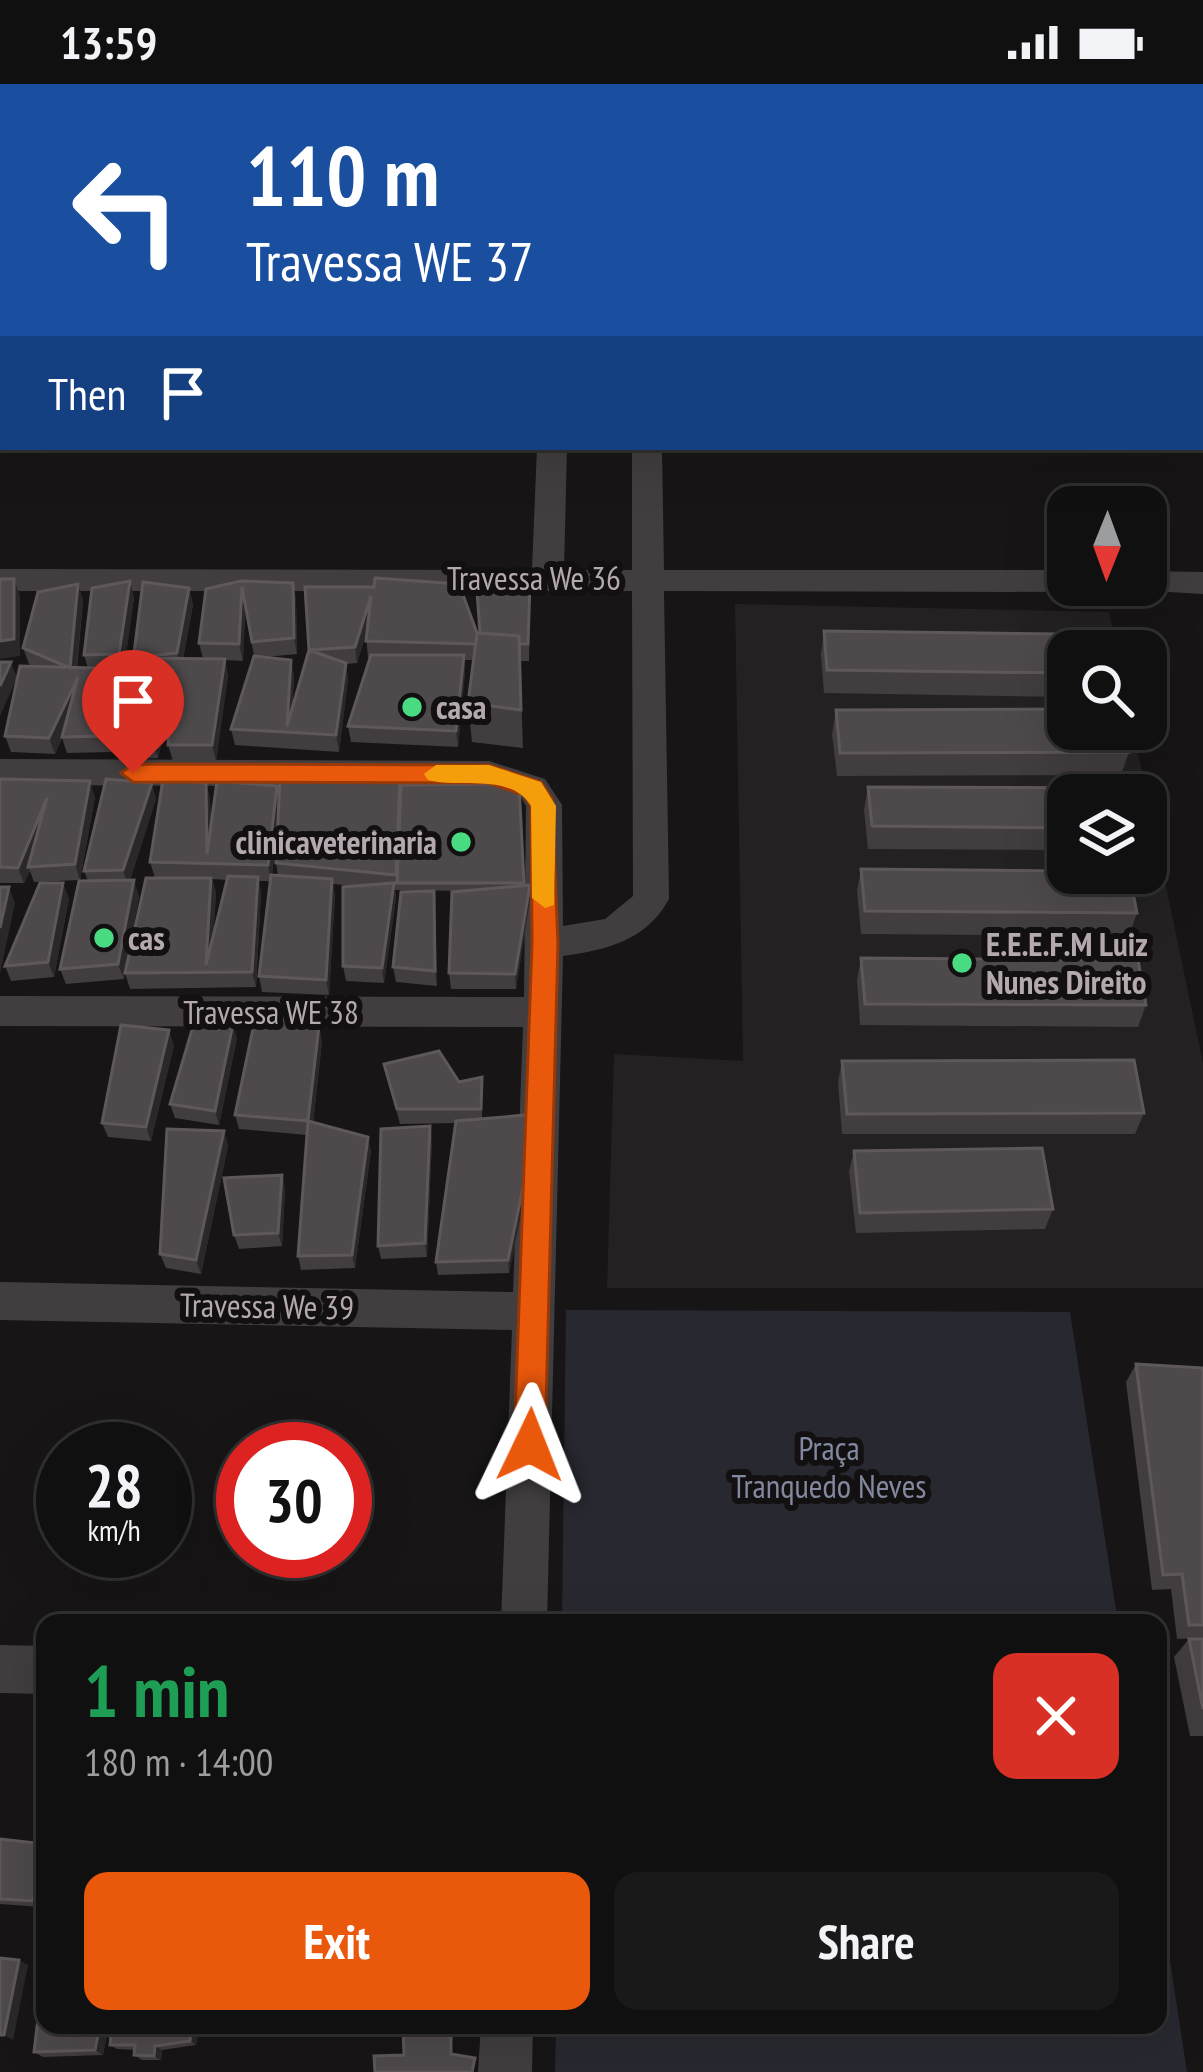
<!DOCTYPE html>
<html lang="en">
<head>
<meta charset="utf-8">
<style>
	:root { --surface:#111010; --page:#1a1919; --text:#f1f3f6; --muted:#9c9d9f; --line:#303030; --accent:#ea580c }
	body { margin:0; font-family:"PT Sans Narrow",sans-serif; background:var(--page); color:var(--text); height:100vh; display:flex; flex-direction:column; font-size:45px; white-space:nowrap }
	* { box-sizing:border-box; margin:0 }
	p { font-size:39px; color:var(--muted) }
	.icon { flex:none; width:66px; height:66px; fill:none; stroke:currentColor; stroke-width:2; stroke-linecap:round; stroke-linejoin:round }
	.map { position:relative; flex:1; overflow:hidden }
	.details { position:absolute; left:36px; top:1530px; width:1131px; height:420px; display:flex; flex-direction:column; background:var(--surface); border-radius:24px; box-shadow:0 12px 48px #0002,0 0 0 3px var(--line) }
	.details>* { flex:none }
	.banner { position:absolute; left:0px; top:0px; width:1203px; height:366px; box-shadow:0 12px 48px #0002,0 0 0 3px var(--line); background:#1a4fa0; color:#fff; overflow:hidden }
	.needle { width:78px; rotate:181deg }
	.fabs { position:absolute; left:1047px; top:402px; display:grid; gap:24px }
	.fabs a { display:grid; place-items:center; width:120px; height:120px; border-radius:24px; background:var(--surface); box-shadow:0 12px 48px #0002,0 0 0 3px var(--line); font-size:60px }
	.speed { position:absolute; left:36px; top:1338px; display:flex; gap:24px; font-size:60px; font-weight:700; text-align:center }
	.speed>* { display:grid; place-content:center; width:156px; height:156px; border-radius:50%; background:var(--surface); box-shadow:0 12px 48px #0002,0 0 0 3px var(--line); line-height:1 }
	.speed small { font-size:30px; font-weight:400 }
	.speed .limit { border:18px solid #d22; background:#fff; color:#111 }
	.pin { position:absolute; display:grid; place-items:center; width:102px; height:102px; color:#fff; margin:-123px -51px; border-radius:50% 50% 50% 0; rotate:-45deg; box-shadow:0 0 12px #0007 }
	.pin .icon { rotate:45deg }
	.me { position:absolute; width:132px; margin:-66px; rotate:2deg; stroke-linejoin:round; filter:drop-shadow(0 0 9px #0008) }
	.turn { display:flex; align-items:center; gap:42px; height:252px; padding:0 48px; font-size:54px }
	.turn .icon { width:156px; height:156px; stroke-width:2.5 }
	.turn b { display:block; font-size:84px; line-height:102px }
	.then { display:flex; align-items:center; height:114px; padding:0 48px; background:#0003; gap:24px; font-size:45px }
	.round { display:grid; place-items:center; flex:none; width:126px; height:126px; border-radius:24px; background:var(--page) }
	.summary { display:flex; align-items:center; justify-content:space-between; height:204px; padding:0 48px }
	h1 { font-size:72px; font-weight:600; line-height:90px; color:#1e9e55 }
	.button { display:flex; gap:24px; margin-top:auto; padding:24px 48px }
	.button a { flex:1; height:138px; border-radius:24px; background:var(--accent); color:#fff; font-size:48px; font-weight:600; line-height:138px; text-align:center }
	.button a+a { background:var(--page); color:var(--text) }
	.status { display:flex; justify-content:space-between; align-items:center; height:84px; padding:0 60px; background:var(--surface); direction:ltr }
	.status svg { height:33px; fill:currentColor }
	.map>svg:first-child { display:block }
	.built { fill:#232122; fill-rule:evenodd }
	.green { fill:#282930 }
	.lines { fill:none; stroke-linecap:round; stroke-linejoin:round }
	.street { fill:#423e40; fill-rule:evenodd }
	.wall { fill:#423d3f; fill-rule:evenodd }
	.shaded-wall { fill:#2b2829 }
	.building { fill:#4e494b; stroke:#5e585b; stroke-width:3 }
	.route { fill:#ea580c; stroke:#983908; stroke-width:3 }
	.slow { fill:#f59e0b }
	.poi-dot { fill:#48db81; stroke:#121011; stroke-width:4.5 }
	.labels { text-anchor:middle; stroke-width:12; stroke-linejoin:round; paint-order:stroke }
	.street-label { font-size:33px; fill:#b5a9b0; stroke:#121011 }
	.poi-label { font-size:33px; font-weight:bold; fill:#b5a9b0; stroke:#121011; text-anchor:start }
	.park-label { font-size:33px; fill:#82889e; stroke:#121011 }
</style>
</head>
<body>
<div class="status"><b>13:59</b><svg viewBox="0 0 49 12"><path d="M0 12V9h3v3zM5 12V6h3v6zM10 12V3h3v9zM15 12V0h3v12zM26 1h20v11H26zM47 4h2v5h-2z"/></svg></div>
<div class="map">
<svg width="1203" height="1988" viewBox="0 0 1203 1988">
	<rect width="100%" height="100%" fill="#171516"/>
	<path class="built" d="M 735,520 L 1109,528 L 1117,567 L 1068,567 L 1068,645 L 1133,645 L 1203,979 L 1203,1204 L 607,1204 L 614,970 L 743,977 ZM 1068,711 L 1146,711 L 1146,789 L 1068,789 Z"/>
	<path class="green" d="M 566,1226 L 1070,1228 L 1118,1539 L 562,1539 Z
		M 1158,1799 L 1187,1988 L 555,1988 L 556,1941 L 1158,1941 Z"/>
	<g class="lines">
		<path class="street" d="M 0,47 L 3,47 L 3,63 L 0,63 Z
			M 1200,50 L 1203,50 L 1203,66 L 1200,66 Z
			M 0,172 L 3,172 L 3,188 L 0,188 Z
			M 1200,177 L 1203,177 L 1203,193 L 1200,193 Z
			M 0,319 L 3,319 L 3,337 L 0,337 Z
			M 1200,324 L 1203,324 L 1203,342 L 1200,342 Z
			M 537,363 L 567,363 L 564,486 L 632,486 L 632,363 L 662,363 L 664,486 L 1068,486 L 1068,501 L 1082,501 L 1068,508 L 664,507 L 669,815 C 647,856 607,866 563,872 L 547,1539 L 501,1539 L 512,1246 L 0,1236 L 0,1198 L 513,1208 L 523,943 L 0,942 L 0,912 L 524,913 L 526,722 L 521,713 L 488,703 L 0,701 L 0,675 L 489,677 L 545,695 L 562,721 L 563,842 L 605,835 L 633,812 L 632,507 L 0,507 L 0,485 L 532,486 Z
			M 1146,487 L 1203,488 L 1203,510 L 1135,506 L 1132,501 L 1146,501 Z
			M 0,1561 L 45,1562 L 45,1610 L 0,1609 Z
			M 481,1941 L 533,1941 L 532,1988 L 478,1988 Z"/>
	</g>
	<path class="wall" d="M 744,0 L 788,0 L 787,3 L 744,3 Z
		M 838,0 L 865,0 L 865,2 Z
		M 876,0 L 916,0 L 915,3 L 876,3 Z
		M 961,0 L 991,0 L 991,3 L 961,3 Z
		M 998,0 L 1034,0 L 1034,3 L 998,2 Z
		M 1203,64 L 1203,95 L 1200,86 L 1202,106 L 1200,114 L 1200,74 Z
		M 1200,121 L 1203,121 L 1203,181 L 1200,180 Z
		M 530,498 L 529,577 L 520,577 L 523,664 L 472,658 L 468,619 L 474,576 L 464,576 L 465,588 L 458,663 L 351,658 L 348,642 L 370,574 L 368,574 L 366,550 L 357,579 L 346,580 L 348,596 L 339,668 L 235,661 L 231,645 L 254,572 L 245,522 L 243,577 L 225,576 L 228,592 L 216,677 L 173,677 L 168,661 L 170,627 L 158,674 L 124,675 L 120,659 L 122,641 L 112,668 L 67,669 L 62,654 L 55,670 L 11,668 L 5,652 L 35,583 L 29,580 L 23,564 L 78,500 L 83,517 L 77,584 L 88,584 L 84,571 L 134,513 L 124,585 L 132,585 L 189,504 L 193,521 L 183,575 L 203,575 L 199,559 L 206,505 L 293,499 L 296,516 L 297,570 L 266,573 L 291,576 L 294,593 L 292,625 L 309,566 L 305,503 L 480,549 Z
		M 824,547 L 1068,573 L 1068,613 L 824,609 L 821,571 Z
		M 836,626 L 1129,668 L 1121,691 L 837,692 L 832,650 Z
		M 0,695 L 95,713 L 80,796 L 34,798 L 30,787 L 24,799 L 0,799 Z
		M 206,699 L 210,715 L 211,744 L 277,702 L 279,710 L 401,701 L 519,700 L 524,801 L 530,801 L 530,816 L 516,905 L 451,905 L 449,889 L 464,807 L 395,806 L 396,814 L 384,899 L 346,897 L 343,882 L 355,802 L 333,800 L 335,811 L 329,911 L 262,908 L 259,892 L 270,797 L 259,797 L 261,809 L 256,903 L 130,905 L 125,889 L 155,794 L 150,778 ZM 277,747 L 276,779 L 278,792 L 272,791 ZM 212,795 L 227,796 L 213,852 L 216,809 Z
		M 868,703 L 1068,711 L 1068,766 L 868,765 L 864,726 Z
		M 156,715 L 130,796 L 139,812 L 124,895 L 66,900 L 60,885 L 88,797 L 84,787 Z
		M 861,785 L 1137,829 L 1129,852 L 861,850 L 857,807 Z
		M 69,814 L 54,893 L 11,897 L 5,882 Z
		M 435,822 L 437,902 L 396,898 L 393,883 Z
		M 861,874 L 1146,921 L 1138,943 L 860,941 L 857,896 Z
		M 237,954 L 219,1041 L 175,1034 L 170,1020 Z
		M 322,957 L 313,1039 L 371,1067 L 355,1184 L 301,1186 L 298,1172 L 307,1051 L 239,1045 L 235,1031 Z
		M 174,961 L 151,1057 L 108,1053 L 102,1039 Z
		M 842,977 L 1144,1029 L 1135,1050 L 842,1050 L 838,998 Z
		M 384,980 L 459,998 L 482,993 L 482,1035 L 539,1044 L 509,1189 L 438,1191 L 436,1178 L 456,1039 L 400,1040 Z
		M 430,1042 L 432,1056 L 427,1173 L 381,1175 L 378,1162 Z
		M 224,1047 L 228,1062 L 201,1190 L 166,1184 L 160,1170 Z
		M 854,1067 L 1053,1125 L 1045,1145 L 856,1149 L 849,1087 Z
		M 282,1091 L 285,1105 L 282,1162 L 239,1165 L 234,1151 Z
		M 1136,1280 L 1203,1284 L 1203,1554 L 1177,1555 L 1171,1505 L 1152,1506 L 1126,1298 Z
		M 1189,1555 L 1203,1555 L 1203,1652 L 1190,1652 L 1174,1573 Z
		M 0,1755 L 45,1760 L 45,1807 L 41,1823 L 0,1820 Z
		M 45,1941 L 109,1941 L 103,1971 L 43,1973 L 34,1968 Z
		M 112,1941 L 199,1941 L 196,1961 L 162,1966 L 161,1976 L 142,1976 L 134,1971 L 135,1966 L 117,1965 L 110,1961 Z"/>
	<path class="shaded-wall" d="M 14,495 L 20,512 L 20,572 L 0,575 L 0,557 Z
		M 130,497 L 134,513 L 124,586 L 119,570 Z
		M 293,499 L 296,516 L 297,570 L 294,554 Z
		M 78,500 L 83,517 L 75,598 L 83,609 L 55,670 L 49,654 L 70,584 Z
		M 242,503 L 246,520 L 243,577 L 239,560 Z
		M 189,504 L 193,521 L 181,585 L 177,569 Z
		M 371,512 L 373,529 L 357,579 L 355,563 Z
		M 464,571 L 465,588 L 458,663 L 456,647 Z
		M 225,575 L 228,592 L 216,677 L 212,661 Z
		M 291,576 L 294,593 L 291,649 L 287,642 Z
		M 11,578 L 17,594 L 0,632 L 0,602 Z
		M 346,579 L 348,596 L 339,668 L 336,651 Z
		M 173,585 L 177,602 L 158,674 L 153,658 Z
		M 129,592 L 134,608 L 112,668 L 107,652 Z
		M 90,697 L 95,713 L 80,796 L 75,780 Z
		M 152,699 L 156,715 L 128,802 L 123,786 Z
		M 206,699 L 210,715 L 211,780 L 207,770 Z
		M 277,702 L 281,718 L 271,797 L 268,781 Z
		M 47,714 L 28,783 L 30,787 L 24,799 L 18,784 Z
		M 258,793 L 261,809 L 256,903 L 252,888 Z
		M 211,794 L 216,809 L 211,888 L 206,881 Z
		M 332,795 L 335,811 L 329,911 L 326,896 Z
		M 134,796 L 139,812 L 124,895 L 118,880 Z
		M 63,799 L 69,814 L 54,893 L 48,878 Z
		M 394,799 L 396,814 L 384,899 L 382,884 Z
		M 530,801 L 530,816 L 516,905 L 515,890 Z
		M 9,803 L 15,819 L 0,890 L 0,844 Z
		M 434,807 L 435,822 L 437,902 L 435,887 Z
		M 233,940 L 237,954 L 219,1041 L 215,1027 Z
		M 319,942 L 322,957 L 312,1051 L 308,1037 Z
		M 169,946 L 174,961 L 151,1057 L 146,1043 Z
		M 538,1030 L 539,1044 L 509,1189 L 508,1176 Z
		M 430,1042 L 432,1056 L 427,1173 L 425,1159 Z
		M 224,1047 L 228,1062 L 201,1190 L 196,1176 Z
		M 368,1053 L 371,1067 L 355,1184 L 352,1171 Z
		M 282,1091 L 285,1105 L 282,1162 L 278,1149 Z
		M 45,1766 L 45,1807 L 41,1823 L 33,1817 Z
		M 19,1876 L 28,1881 L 13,1956 L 4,1951 Z
		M 100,1941 L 109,1941 L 103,1971 L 95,1966 Z
		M 192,1941 L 199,1941 L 196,1961 L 190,1957 Z
		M 155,1962 L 162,1966 L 161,1976 L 154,1972 Z"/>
	<path class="building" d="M 1200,121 L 1203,121 L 1203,163 L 1200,163 Z
		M 1200,211 L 1203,211 L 1203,236 L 1200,230 Z
		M 476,493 L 530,498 L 528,560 L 519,560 L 519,552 L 480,549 Z
		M 375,494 L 459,500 L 477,549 L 476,560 L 366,557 L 371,512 L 355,563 L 309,566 L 346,579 L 336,651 L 231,645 L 254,572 L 291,576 L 287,642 L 309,566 L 305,503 L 374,503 Z
		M 0,495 L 14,495 L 14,555 L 0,557 Z
		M 130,497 L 119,570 L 84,571 L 92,504 Z
		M 241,497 L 293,499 L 294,554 L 252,558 L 242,503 L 239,560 L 199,559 L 206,505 Z
		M 143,498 L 189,504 L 177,569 L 134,574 L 225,575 L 212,661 L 168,661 L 173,585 L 153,658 L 120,659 L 129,592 L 107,652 L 62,653 L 78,593 L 49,654 L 5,652 L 20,582 L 132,585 Z
		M 78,500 L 70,584 L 23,564 L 38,508 Z
		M 824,547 L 1061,550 L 1065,573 L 1068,573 L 1068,589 L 827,586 Z
		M 477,549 L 519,552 L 521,626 L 468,619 Z
		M 371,571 L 464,571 L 456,647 L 348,642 Z
		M 0,578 L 11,578 L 0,602 Z
		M 1068,625 L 1068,645 L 1123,645 L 1129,668 L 840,669 L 836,626 Z
		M 400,693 L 396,791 L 276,779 L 280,694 Z
		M 0,695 L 90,697 L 75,780 L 28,783 L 47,714 L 18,784 L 0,783 Z
		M 106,695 L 152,699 L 123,786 L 84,787 Z
		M 163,695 L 206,699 L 207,770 L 217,697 L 277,702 L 268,781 L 150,778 Z
		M 519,700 L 524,799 L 397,799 L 401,701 Z
		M 868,703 L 1127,704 L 1128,711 L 1068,711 L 1068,744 L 872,742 Z
		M 861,785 L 1068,787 L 1068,789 L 1129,789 L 1137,829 L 865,827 Z
		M 271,791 L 332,795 L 326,896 L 259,892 Z
		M 228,792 L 258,793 L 252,888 L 125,889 L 146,794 L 211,794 L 206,881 Z
		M 134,796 L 118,880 L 60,885 L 79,797 Z
		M 40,799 L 63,799 L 48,878 L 5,882 Z
		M 394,799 L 382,884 L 343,882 L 343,803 Z
		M 530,801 L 515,890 L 449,889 L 452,808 Z
		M 0,803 L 9,803 L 0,844 Z
		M 434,807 L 435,887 L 393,883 L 401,808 Z
		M 861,874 L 1138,876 L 1146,921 L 865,920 Z
		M 256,930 L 319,942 L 308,1037 L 235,1031 Z
		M 194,939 L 233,940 L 215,1027 L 170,1020 Z
		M 121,941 L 169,946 L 146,1043 L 102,1039 Z
		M 439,967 L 459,998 L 482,993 L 481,1025 L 397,1025 L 384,980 Z
		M 1134,976 L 1144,1029 L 847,1030 L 842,977 Z
		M 538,1030 L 508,1176 L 436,1178 L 456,1037 Z
		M 308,1037 L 368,1053 L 352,1171 L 298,1172 Z
		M 430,1042 L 425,1159 L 378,1162 L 381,1045 Z
		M 167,1045 L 224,1047 L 196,1176 L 160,1170 Z
		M 1042,1064 L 1053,1125 L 860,1129 L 854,1067 Z
		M 282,1091 L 278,1149 L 234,1151 L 224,1094 Z
		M 1136,1280 L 1203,1284 L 1203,1541 L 1189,1541 L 1182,1490 L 1163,1491 Z
		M 1189,1555 L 1203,1555 L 1203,1625 Z
		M 0,1755 L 45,1760 L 33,1817 L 0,1815 Z
		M 0,1874 L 19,1876 L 4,1951 L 0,1951 Z
		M 43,1893 L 45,1893 L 45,1941 L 100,1941 L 95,1966 L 34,1968 Z
		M 112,1941 L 192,1941 L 190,1957 L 155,1962 L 154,1972 L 134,1971 L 135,1961 L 110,1961 Z
		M 403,1941 L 451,1941 L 451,1970 L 475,1974 L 472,1988 L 375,1988 L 374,1972 L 404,1971 Z"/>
	<path class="route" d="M 133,680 L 489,681 L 541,698 L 552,715 L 558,859 L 545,1361 L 541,1371 L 530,1375 L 519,1371 L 514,1361 L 532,859 L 531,722 L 524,711 L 488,699 L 133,698 L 121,689 Z"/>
	<path class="slow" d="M 436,681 L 489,681 L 541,698 L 556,722 L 554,821 L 545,824 L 532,814 L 531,722 C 510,688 461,705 428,696 L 424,690 Z"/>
	<g class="poi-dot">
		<circle cx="412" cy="623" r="12"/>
		<circle cx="461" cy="758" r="12"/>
		<circle cx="104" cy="854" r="12"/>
		<circle cx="962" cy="879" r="12"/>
	</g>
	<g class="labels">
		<g class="street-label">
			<text x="534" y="506">Travessa We 36</text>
			<text x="271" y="940">Travessa WE 38</text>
			<text transform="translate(267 1222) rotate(1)" y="12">Travessa We 39</text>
		</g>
		<g class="poi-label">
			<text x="436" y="635">casa</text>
			<text x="437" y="770" text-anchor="end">clinicaveterinaria</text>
			<text x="128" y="866">cas</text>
			<text x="986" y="872">E.E.E.F.M Luiz<tspan x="986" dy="38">Nunes Direito</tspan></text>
		</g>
		<g class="park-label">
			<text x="829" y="1376">Praça<tspan x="829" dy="38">Tranquedo Neves</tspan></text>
		</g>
	</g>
</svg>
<div class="fabs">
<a><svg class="needle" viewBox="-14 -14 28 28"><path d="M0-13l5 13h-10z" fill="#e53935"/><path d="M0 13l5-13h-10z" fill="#9c9d9f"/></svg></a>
<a><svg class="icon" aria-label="search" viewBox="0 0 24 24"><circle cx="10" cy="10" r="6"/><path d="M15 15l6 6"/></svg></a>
<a><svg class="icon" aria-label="layers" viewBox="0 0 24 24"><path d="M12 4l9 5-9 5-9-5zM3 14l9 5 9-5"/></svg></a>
</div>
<div class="speed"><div>28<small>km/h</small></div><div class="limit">30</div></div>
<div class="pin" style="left:133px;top:689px;background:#d93025"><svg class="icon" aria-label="arrive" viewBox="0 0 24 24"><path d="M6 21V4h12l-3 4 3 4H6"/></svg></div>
<svg class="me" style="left:530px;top:1361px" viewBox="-20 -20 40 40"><path d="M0-17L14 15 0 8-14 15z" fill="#ea580c" stroke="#fff" stroke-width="4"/></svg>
<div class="banner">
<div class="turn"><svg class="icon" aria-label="left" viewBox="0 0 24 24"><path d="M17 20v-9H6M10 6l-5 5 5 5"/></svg><div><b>110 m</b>Travessa WE 37</div></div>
<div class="then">Then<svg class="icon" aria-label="arrive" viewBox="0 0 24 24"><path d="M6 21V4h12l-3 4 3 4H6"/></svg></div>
</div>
<section class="details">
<div class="summary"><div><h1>1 min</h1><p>180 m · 14:00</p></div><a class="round" style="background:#d93025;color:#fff"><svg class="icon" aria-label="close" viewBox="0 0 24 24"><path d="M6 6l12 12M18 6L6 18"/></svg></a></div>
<div class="button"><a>Exit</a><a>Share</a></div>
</section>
</div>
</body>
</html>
